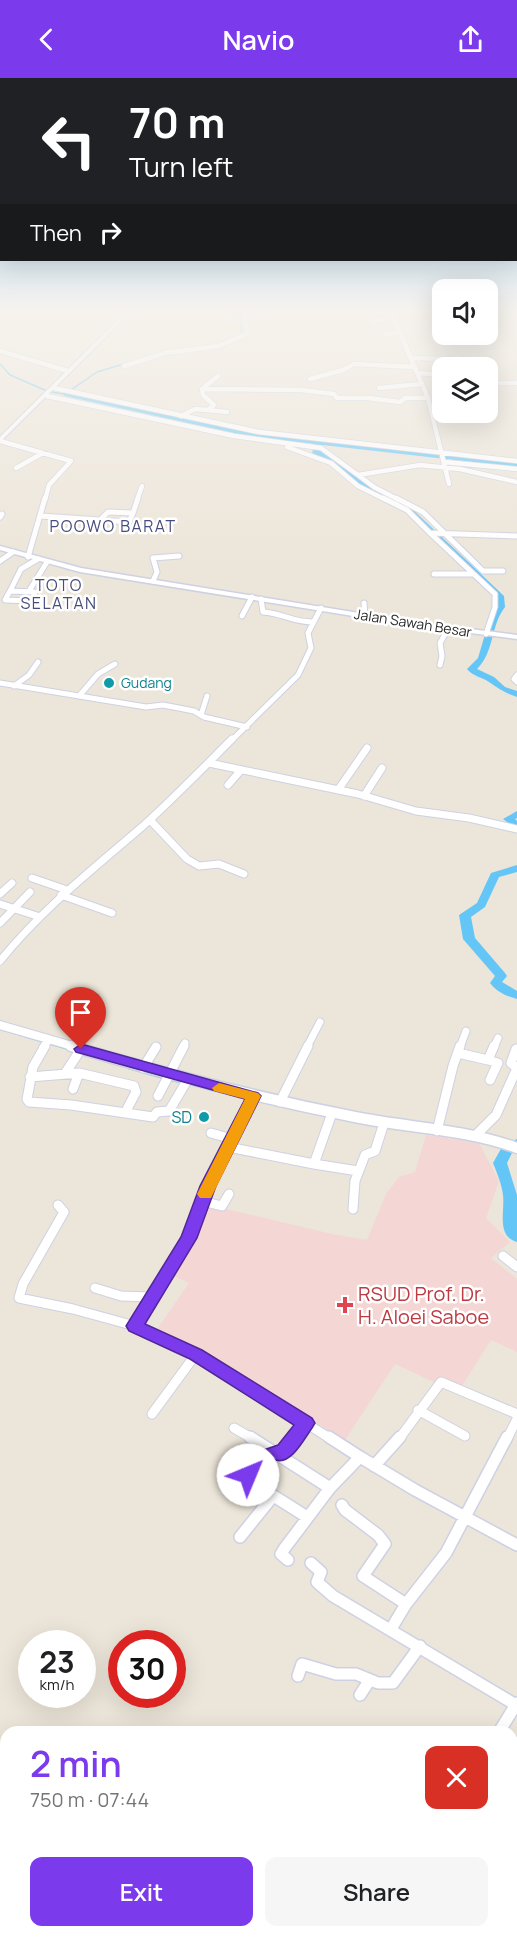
<!DOCTYPE html>
<html lang="en">
<head>
<meta charset="utf-8">
<style>
	:root { --surface:#fff; --page:#f6f6f6; --text:#202124; --muted:#757577; --accent:#7c3aed }
	body { margin:0; font-family:Manrope,sans-serif; background:var(--page); color:var(--text); height:100vh; display:flex; flex-direction:column; font-size:22px; white-space:nowrap }
	* { box-sizing:border-box; margin:0 }
	p { font-size:20px; color:var(--muted) }
	.icon { flex:none; width:33px; height:33px; fill:none; stroke:currentColor; stroke-width:2; stroke-linecap:round; stroke-linejoin:round }
	.map { position:relative; flex:1; overflow:hidden }
	.sheet { position:absolute; left:0px; top:1648px; width:518px; height:212px; display:flex; flex-direction:column; background:var(--surface); border-radius:18px 18px 0 0; box-shadow:0 6px 24px #0002 }
	.sheet>* { flex:none }
	.guide { position:absolute; left:0px; top:0px; width:518px; height:183px; box-shadow:0 6px 24px #0002; background:#202124; color:#fff; overflow:hidden }
	.fabs { position:absolute; left:432px; top:201px; display:grid; gap:12px }
	.fabs a { display:grid; place-items:center; width:66px; height:66px; border-radius:12px; background:var(--surface); box-shadow:0 6px 24px #0002; font-size:30px }
	.speed { position:absolute; left:18px; top:1552px; display:flex; gap:12px; font-size:30px; font-weight:700; text-align:center }
	.speed>* { display:grid; place-content:center; width:78px; height:78px; border-radius:50%; background:var(--surface); box-shadow:0 6px 24px #0002; line-height:1 }
	.speed small { font-size:15px; font-weight:400 }
	.speed .limit { border:9px solid #d22; background:#fff; color:#111 }
	.pin { position:absolute; display:grid; place-items:center; width:51px; height:51px; color:#fff; margin:-62px -26px; border-radius:50% 50% 50% 0; rotate:-45deg; box-shadow:0 0 6px #0007 }
	.pin .icon { rotate:45deg }
	.me { position:absolute; width:66px; margin:-33px; rotate:45deg; stroke-linejoin:round; filter:drop-shadow(0 0 4px #0008) }
	.turn { display:flex; align-items:center; gap:21px; height:126px; padding:0 30px; font-size:27px }
	.turn .icon { width:78px; height:78px; stroke-width:2.5 }
	.turn b { display:block; font-size:42px; line-height:51px }
	.then { display:flex; align-items:center; height:57px; padding:0 30px; background:#0003; gap:12px; font-size:22px }
	.round { display:grid; place-items:center; flex:none; width:63px; height:63px; border-radius:12px; background:var(--page) }
	.headline { display:flex; align-items:center; justify-content:space-between; height:102px; padding:0 30px }
	h1 { font-size:36px; font-weight:600; line-height:45px; color:var(--accent) }
	.primary-button { display:flex; gap:12px; margin-top:auto; padding:12px 30px }
	.primary-button a { flex:1; height:69px; border-radius:12px; background:var(--accent); color:#fff; font-size:24px; font-weight:600; line-height:69px; text-align:center }
	.primary-button a+a { background:var(--page); color:var(--text) }
	header { display:flex; justify-content:space-between; align-items:center; height:78px; padding:0 30px; background:var(--accent); color:#fff; font-size:27px; font-weight:600 }
	.map>svg:first-child { display:block }
	.medical { fill:#f4d6d5 }
	.lines { fill:none; stroke-linecap:round; stroke-linejoin:round }
	.stream-far1 { stroke:#63c6f7; stroke-width:1.5 }
	.stream { stroke:#63c6f7; stroke-width:2 }
	.canal { stroke:#63c6f7; stroke-width:4 }
	.river { fill:#63c6f7; fill-rule:evenodd }
	.minor-far4-casing { stroke:#ced1e3; stroke-width:6 }
	.minor-far3-casing { stroke:#ced1e3; stroke-width:7 }
	.minor-far2-casing { stroke:#ced1e3; stroke-width:9 }
	.minor-far1-casing { stroke:#ced1e3; stroke-width:11 }
	.minor-casing { stroke:#ced1e3; stroke-width:14 }
	.tertiary-far1-casing { stroke:#ced1e3; stroke-width:10 }
	.tertiary-casing { stroke:#ced1e3; stroke-width:13 }
	.secondary-casing { stroke:#ced1e3; stroke-width:3 }
	.minor-far4 { stroke:#fff; stroke-width:4.5 }
	.minor-far3 { stroke:#fff; stroke-width:5 }
	.minor-far2 { stroke:#fff; stroke-width:7 }
	.minor-far1 { stroke:#fff; stroke-width:9 }
	.minor { stroke:#fff; stroke-width:11 }
	.tertiary-far1 { stroke:#fff; stroke-width:8 }
	.tertiary { stroke:#fff; stroke-width:10 }
	.secondary { fill:#fff; fill-rule:evenodd }
	.route { fill:#7c3aed; stroke:#51269a; stroke-width:1.5 }
	.slow { fill:#f59e0b }
	.culture-dot { fill:#0f9aa8; stroke:#fff; stroke-width:2 }
	.health-dot { fill:#e0444e; stroke:#fff; stroke-width:2 }
	.labels { text-anchor:middle; stroke-width:5; stroke-linejoin:round; paint-order:stroke }
	.far-street-label { font-size:14px; fill:#292929; stroke:#fff }
	.far-culture-label { font-size:14px; fill:#0d838f; stroke:#fff; text-anchor:start }
	.far-quarter-label { font-size:16px; letter-spacing:1.5px; fill:#464c7d; stroke:#fff }
	.culture-label { font-size:16px; fill:#0d838f; stroke:#fff; text-anchor:end }
	.near-health-label { font-size:20px; fill:#be3a42; stroke:#fff; text-anchor:start }
</style>
</head>
<body>
<header><svg class="icon" aria-label="back" viewBox="0 0 24 24"><path d="M15 5l-7 7 7 7"/></svg>Navio<svg class="icon" aria-label="share" viewBox="0 0 24 24"><path d="M12 15V3M7 8l5-5 5 5M5 13v7h14v-7"/></svg></header>
<div class="map">
<svg width="517" height="1859" viewBox="0 0 517 1859">
	<rect width="100%" height="100%" fill="#ece5d9"/>
	<path class="medical" d="M 426,1057 L 479,1065 L 499,1103 L 486,1140 L 510,1164 L 491,1180 L 517,1201 L 517,1274 L 491,1262 L 460,1311 L 436,1305 L 395,1286 L 345,1362 L 158,1250 L 189,1205 L 172,1197 L 209,1127 L 332,1156 L 367,1162 L 386,1116 L 399,1099 L 415,1094 Z"/>
	<g class="lines">
		<path class="stream-far1" d="M 242,257 L 239,237 L 253,232
			M 217,266 L 229,261
			M 0,286 L 10,297 L 47,313
			M 51,314 L 65,316 L 97,294 L 133,283"/>
		<path class="stream" d="M 0,951 L 68,971
			M 128,990 L 163,1000
			M 171,1002 L 183,1005"/>
		<path class="canal" d="M 65,316 L 252,357 L 517,387"/>
		<path class="river" d="M 316,362 L 323,364 L 319,372 L 383,415 L 383,419 L 377,419 L 369,414 L 312,375 Z
			M 401,426 L 407,426 L 504,518 L 505,529 C 490,548 495,573 477,591 L 494,599 L 505,609 L 517,613 L 517,619 C 505,615 499,611 489,604 C 482,599 474,599 467,591 L 478,580 L 491,536 L 497,529 L 496,519 L 401,430 Z
			M 517,733 L 517,740 L 515,741 L 517,743 L 517,751 L 503,741 Z
			M 517,787 L 517,794 L 499,799 L 485,829 L 471,839 L 475,860 L 505,895 L 507,898 L 502,904 L 517,913 L 517,921 C 506,918 497,914 490,905 L 495,898 L 463,861 L 459,837 L 477,825 L 491,795 Z
			M 517,1061 L 517,1072 L 512,1075 L 507,1085 L 517,1117 L 517,1164 C 496,1158 505,1133 503,1117 C 502,1107 497,1095 493,1085 L 502,1069 Z"/>
		<defs>
			<path id="minor-far4" d="M 390,232 L 428,320 L 449,406
				M 375,235 L 391,234
				M 374,245 L 376,242 L 394,241
				M 385,256 L 399,254
				M 0,273 L 68,293
				M 412,280 L 449,281
				M 124,288 L 165,275 L 219,268 L 248,255 L 244,238 L 259,232
				M 418,295 L 442,297
				M 310,301 L 343,292 L 354,286 L 415,289
				M 488,305 L 517,305
				M 54,310 L 259,354 L 517,383
				M 379,310 L 422,306
				M 202,311 L 301,312 L 334,316 L 337,320 L 368,320 L 400,324 L 405,320 L 428,320
				M 47,318 L 234,358 L 321,370 L 358,397
				M 208,332 L 227,334
				M 181,338 L 195,331 L 208,332 L 214,327 L 203,317 L 202,311 L 218,298
				M 0,363 L 71,383 L 49,407 L 45,422
				M 287,369 L 331,385 L 358,408 L 386,422
				M 444,384 L 517,391
				M 16,390 L 43,375
				M 137,422 L 142,408
				M 399,422 L 374,409 L 358,397 L 420,387 L 460,391 L 517,404"/>
			<path id="minor-far3" d="M 383,420 L 407,432 L 430,455
				M 396,420 L 423,434 L 483,493 L 503,493
				M 41,438 L 100,442 L 108,434 L 133,435 L 138,420
				M 0,439 L 2,436
				M 100,442 L 129,444 L 133,435
				M 28,479 L 45,420
				M 0,483 L 13,474
				M 434,496 L 473,496
				M 153,503 L 157,494 L 153,480 L 179,478
				M 10,513 L 35,514 L 31,523 L 5,522 Z
				M 10,513 L 21,491 L 38,481
				M 29,513 L 47,484
				M 261,521 L 263,534 C 282,535 292,544 312,544
				M 364,525 L 365,537
				M 242,538 L 252,519
				M 486,556 L 495,529 L 495,516 L 430,455 L 517,458
				M 440,587 L 442,578 L 440,565 L 448,551
				M 517,597 L 514,601 L 517,604
				M 0,605 L 146,629 L 163,627 L 194,633 L 204,639 L 247,649
				M 14,608 L 29,597 L 38,584
				M 79,618 L 98,596 L 115,586
				M 201,637 L 207,618
				M 231,663 L 298,597 L 311,570 L 308,555 L 321,530"/>
			<path id="minor-far2" d="M 209,685 L 358,716 L 416,733 L 469,740 L 517,751
				M 228,707 L 241,692
				M 338,712 L 367,670
				M 364,718 L 382,690
				M 150,742 L 187,781 L 199,788 L 219,786 L 244,796
				M 32,800 L 67,812
				M 0,816 L 12,805
				M 61,817 L 112,835
				M 0,826 L 40,839
				M 0,845 L 30,814
				M 0,883 C 42,831 93,791 143,748 C 174,720 203,690 232,661
				M 43,969 L 49,962
				M 183,969 L 185,965
				M 307,969 L 320,944
				M 460,969 L 466,953
				M 494,969 L 498,960"/>
			<path id="minor-far1" d="M 45,968 L 33,989 L 27,1021 L 29,1024 L 71,1027 L 153,1039 L 157,1034 L 169,1033 L 188,1001
				M 458,975 L 488,982 L 494,968
				M 488,982 L 498,985 L 490,1002
				M 143,990 L 156,969
				M 66,994 L 81,971
				M 79,995 L 134,1008 L 136,1014 L 125,1035
				M 30,999 L 79,995 L 73,1011
				M 158,1018 L 184,968
				M 280,1024 L 308,968
				M 437,1053 L 453,988 L 460,968
				M 211,1055 L 232,1061
				M 476,1057 L 496,1037 L 517,990 L 511,985 L 516,971
				M 228,1069 L 314,1086 L 332,1035
				M 314,1086 L 358,1093
				M 202,1123 L 222,1128 L 229,1116
				M 58,1127 L 64,1134 L 23,1206 L 19,1220 L 73,1231 L 135,1248
				M 353,1131 L 355,1103 L 365,1077 L 375,1073 L 384,1045
				M 503,1178 L 517,1189
				M 95,1210 L 121,1218 L 151,1219
				M 196,1276 L 331,1361
				M 418,1332 L 465,1358
				M 152,1336 L 196,1276 L 135,1248 L 189,1159 L 208,1108 L 253,1018
				M 234,1350 L 253,1361
				M 294,1361 L 306,1345
				M 399,1361 L 441,1304 L 517,1336
				M 507,1361 L 517,1341"/>
			<path id="minor" d="M 250,1359 L 330,1410
				M 329,1359 L 360,1379
				M 276,1374 C 263,1380 247,1386 250,1403 L 307,1439
				M 281,1377 L 295,1359
				M 374,1388 L 400,1359
				M 342,1427 L 345,1432 L 378,1457 L 385,1466 L 363,1498 L 406,1526
				M 240,1459 L 273,1418
				M 288,1482 L 281,1476 L 284,1471 L 330,1410 L 360,1379 L 415,1412 L 517,1467
				M 311,1485 L 321,1494 L 317,1504 L 333,1518 L 516,1627
				M 391,1551 L 406,1526 L 446,1475 L 507,1359
				M 298,1598 L 302,1586 L 336,1596 L 356,1596 L 378,1605 L 393,1605 L 420,1568
				M 360,1617 L 369,1603
				M 499,1654 L 517,1625
				M 512,1800 L 517,1803
				M 429,1854 L 438,1859
				M 398,1859 L 400,1854"/>
			<path id="tertiary-far1" d="M 0,947 L 76,969"/>
			<path id="tertiary" d="M 71,968 C 165,996 259,1020 355,1039 C 409,1050 466,1051 517,1070"/>
			<path id="secondary" d="M 128,232 L 133,232 L 0,364 L 0,359 Z
				M 0,468 L 81,490 L 415,544 L 517,557 L 517,561 L 415,548 L 80,494 L 0,472 Z"/>
		</defs>
		<use href="#minor-far4" class="minor-far4-casing"/>
		<use href="#minor-far3" class="minor-far3-casing"/>
		<use href="#minor-far2" class="minor-far2-casing"/>
		<use href="#minor-far1" class="minor-far1-casing"/>
		<use href="#minor" class="minor-casing"/>
		<use href="#tertiary-far1" class="tertiary-far1-casing"/>
		<use href="#tertiary" class="tertiary-casing"/>
		<use href="#secondary" class="secondary-casing"/>
		<use href="#minor-far4" class="minor-far4"/>
		<use href="#minor-far3" class="minor-far3"/>
		<use href="#minor-far2" class="minor-far2"/>
		<use href="#minor-far1" class="minor-far1"/>
		<use href="#minor" class="minor"/>
		<use href="#tertiary-far1" class="tertiary-far1"/>
		<use href="#tertiary" class="tertiary"/>
		<use href="#secondary" class="secondary"/>
	</g>
	<linearGradient id="sky" x2="0" y2="1"><stop stop-color="#73bbee"/><stop offset="0.47" stop-color="#f6f3ee"/><stop offset="1" stop-color="#f6f3ee" stop-opacity="0"/></linearGradient>
	<rect width="517" height="493" fill="url(#sky)"/>
	<path class="route" d="M 81,966 L 258,1015 L 261,1018 L 216,1108 L 197,1160 L 145,1246 L 202,1272 L 312,1340 L 315,1345 L 312,1350 C 304,1361 291,1387 276,1382 C 265,1387 259,1393 254,1403 L 248,1405 L 241,1403 L 239,1397 L 243,1386 L 255,1375 L 278,1367 L 294,1347 L 190,1281 L 129,1253 L 126,1248 L 181,1159 L 200,1108 L 245,1021 L 76,974 L 74,971 Z"/>
	<path class="slow" d="M 219,1005 L 258,1015 L 261,1018 L 213,1116 L 211,1120 L 200,1120 L 197,1116 L 245,1021 L 214,1013 L 212,1010 Z"/>
	<g class="culture-dot">
		<circle cx="109" cy="605" r="6"/>
		<circle cx="204" cy="1039" r="6"/>
	</g>
	<path class="health-dot" d="M342 1218h6v6h6v6h-6v6h-6v-6h-6v-6h6z"/>
	<g class="labels">
		<g class="far-street-label">
			<text transform="translate(413 545) rotate(9)" y="5">Jalan Sawah Besar</text>
		</g>
		<g class="far-culture-label">
			<text x="121" y="610">Gudang</text>
		</g>
		<g class="far-quarter-label">
			<text x="113" y="454">POOWO BARAT</text>
			<text x="59" y="513">TOTO<tspan x="59" dy="18">SELATAN</tspan></text>
		</g>
		<g class="culture-label">
			<text x="192" y="1045">SD</text>
		</g>
		<g class="near-health-label">
			<text x="358" y="1223">RSUD Prof. Dr.<tspan x="358" dy="23">H. Aloei Saboe</tspan></text>
		</g>
	</g>
</svg>
<div class="fabs">
<a><svg class="icon" aria-label="sound" viewBox="0 0 24 24"><path d="M4 9h4l5-4v14l-5-4H4zM17 9q2 3 0 6"/></svg></a>
<a><svg class="icon" aria-label="layers" viewBox="0 0 24 24"><path d="M12 4l9 5-9 5-9-5zM3 14l9 5 9-5"/></svg></a>
</div>
<div class="speed"><div>23<small>km/h</small></div><div class="limit">30</div></div>
<div class="pin" style="left:81px;top:971px;background:#d93025"><svg class="icon" aria-label="arrive" viewBox="0 0 24 24"><path d="M6 21V4h12l-3 4 3 4H6"/></svg></div>
<svg class="me" style="left:248px;top:1397px" viewBox="-20 -20 40 40"><circle r="19" fill="#fff"/><path d="M0-13L10 11 0 6-10 11z" fill="#7c3aed"/></svg>
<div class="guide">
<div class="turn"><svg class="icon" aria-label="left" viewBox="0 0 24 24"><path d="M17 20v-9H6M10 6l-5 5 5 5"/></svg><div><b>70 m</b>Turn left</div></div>
<div class="then">Then<svg class="icon" aria-label="right" viewBox="0 0 24 24"><path d="M7 20v-9h11M14 6l5 5-5 5"/></svg></div>
</div>
<section class="sheet">
<div class="headline"><div><h1>2 min</h1><p>750 m · 07:44</p></div><a class="round" style="background:#d93025;color:#fff"><svg class="icon" aria-label="close" viewBox="0 0 24 24"><path d="M6 6l12 12M18 6L6 18"/></svg></a></div>
<div class="primary-button"><a>Exit</a><a>Share</a></div>
</section>
</div>
</body>
</html>
